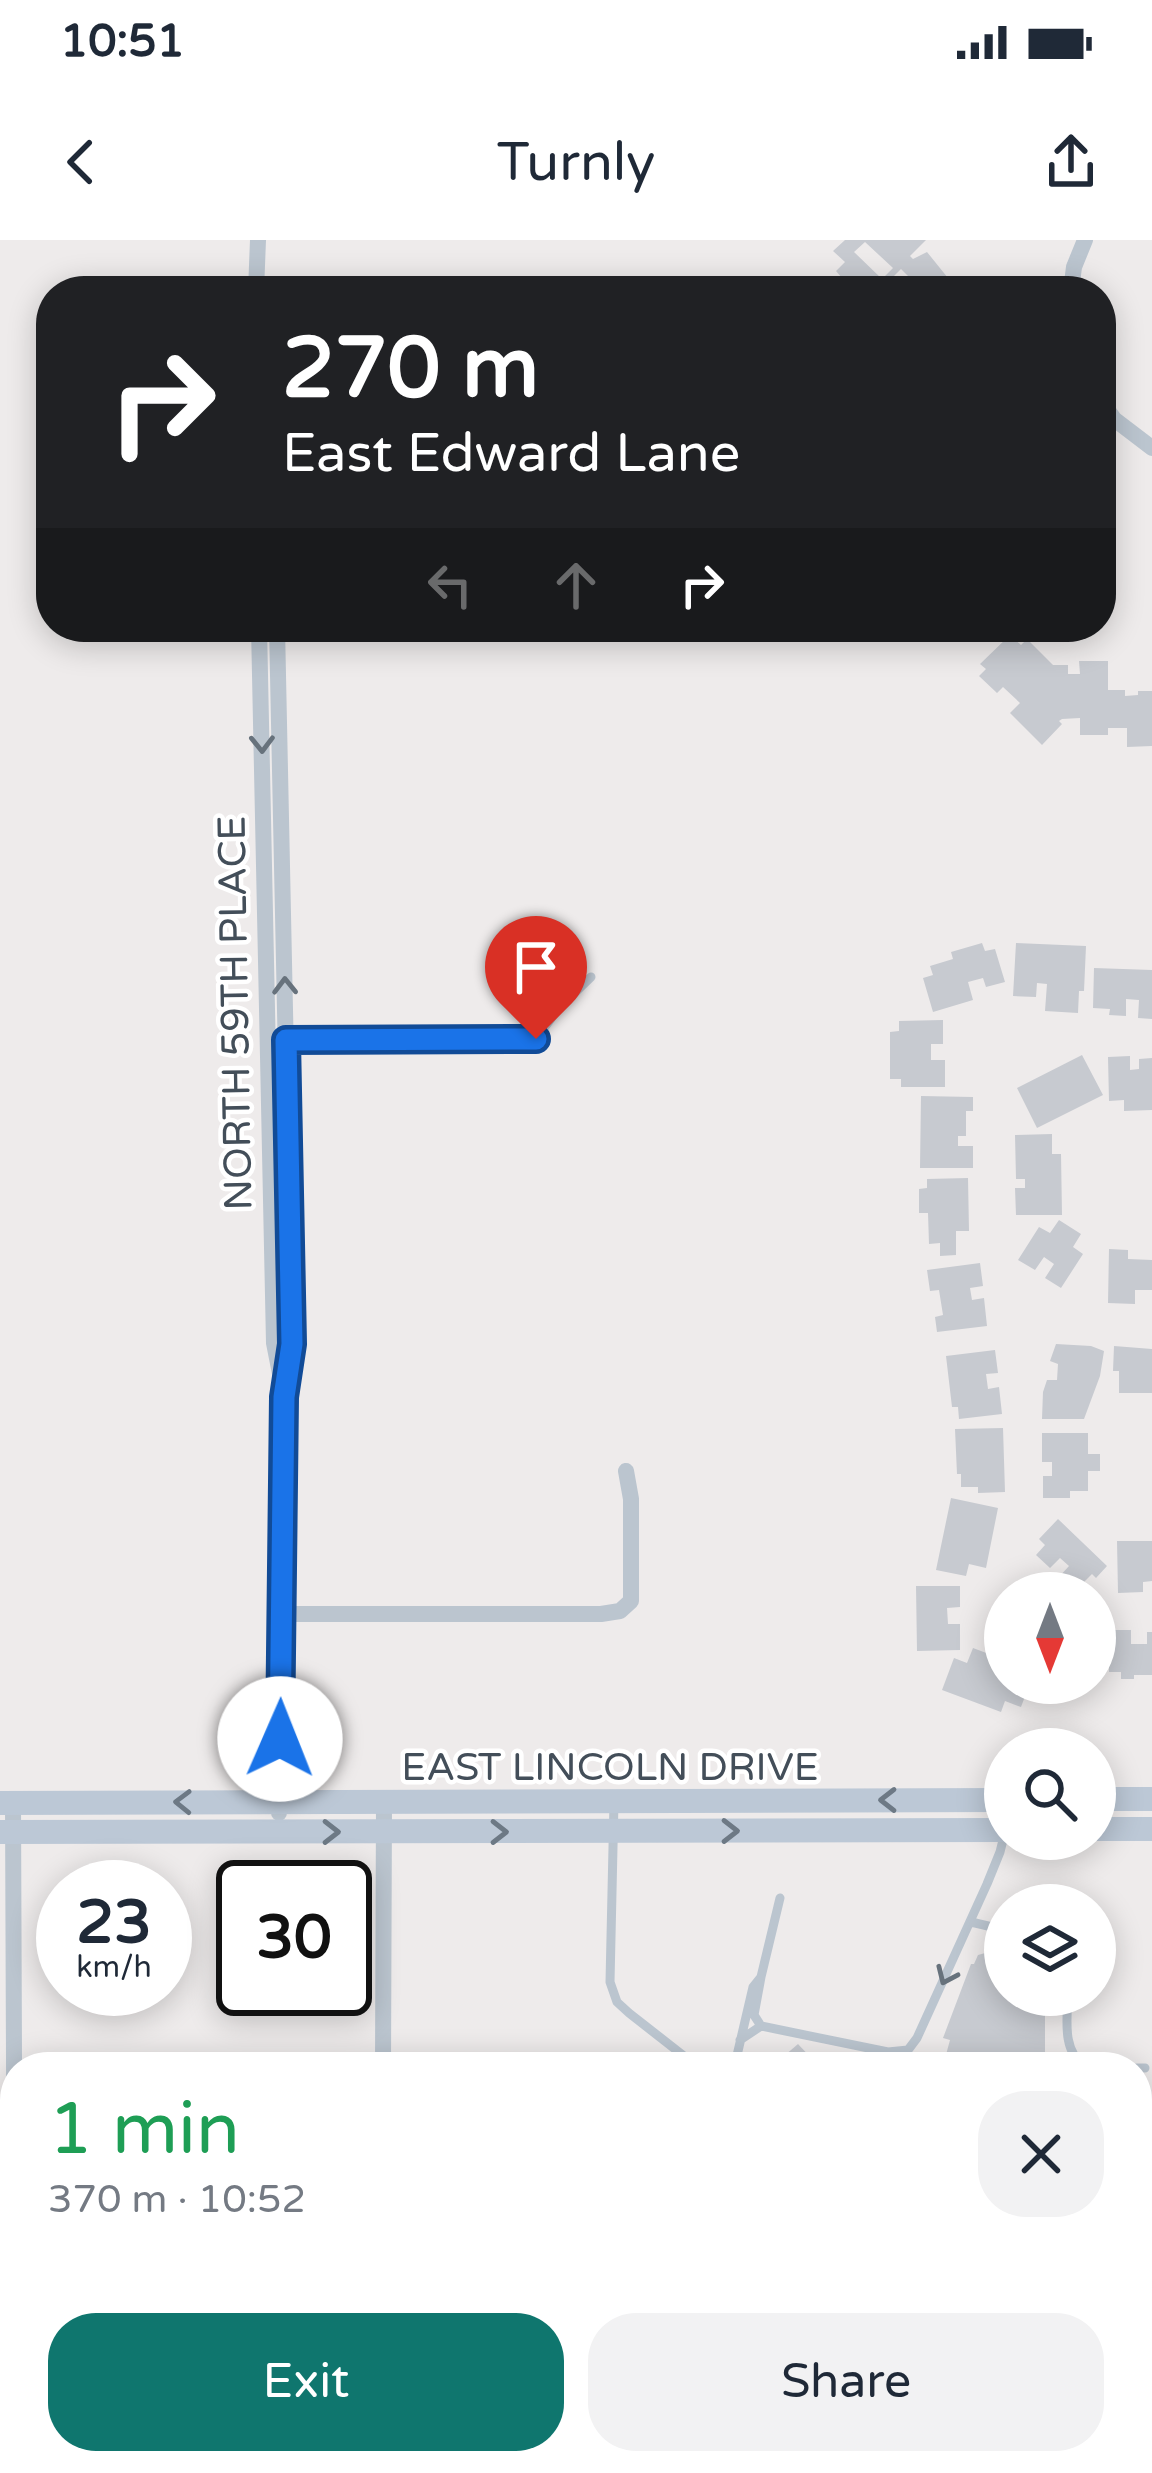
<!DOCTYPE html>
<html lang="en">
<head>
<meta charset="utf-8">
<style>
	:root { --surface:#fff; --page:#f2f2f3; --text:#1f2937; --muted:#747a83; --accent:#0f766e }
	body { margin:0; font-family:"Varela Round",sans-serif; background:var(--page); color:var(--text); height:100vh; display:flex; flex-direction:column; font-size:45px; white-space:nowrap }
	* { box-sizing:border-box; margin:0 }
	p { font-size:39px; color:var(--muted) }
	.icon { flex:none; width:66px; height:66px; fill:none; stroke:currentColor; stroke-width:2; stroke-linecap:round; stroke-linejoin:round }
	.map { position:relative; flex:1; overflow:hidden }
	.side { position:absolute; left:0px; top:1812px; width:1152px; height:423px; display:flex; flex-direction:column; background:var(--surface); border-radius:48px 48px 0 0; box-shadow:0 6px 30px #0003 }
	.side>* { flex:none }
	.top-card { position:absolute; left:36px; top:36px; width:1080px; height:366px; border-radius:48px; box-shadow:0 6px 30px #0003; background:#202124; color:#fff; overflow:hidden }
	.needle { width:78px; rotate:180deg }
	.tools { position:absolute; left:984px; top:1332px; display:grid; gap:24px }
	.tools a { display:grid; place-items:center; width:132px; height:132px; border-radius:50%; background:var(--surface); box-shadow:0 6px 30px #0003; font-size:60px }
	.speed { position:absolute; left:36px; top:1620px; display:flex; gap:24px; font-size:60px; font-weight:700; text-align:center }
	.speed>* { display:grid; place-content:center; width:156px; height:156px; border-radius:50%; background:var(--surface); box-shadow:0 6px 30px #0003; line-height:1 }
	.speed small { font-size:30px; font-weight:400 }
	.speed .limit { border:6px solid #111; border-radius:18px; background:#fff; color:#111 }
	.pin { position:absolute; display:grid; place-items:center; width:102px; height:102px; color:#fff; margin:-123px -51px; border-radius:50% 50% 50% 0; rotate:-45deg; box-shadow:0 0 12px #0007 }
	.pin .icon { rotate:45deg }
	.me { position:absolute; width:132px; margin:-66px; rotate:1deg; stroke-linejoin:round; filter:drop-shadow(0 0 9px #0008) }
	.turn { display:flex; align-items:center; gap:42px; height:252px; padding:0 48px; font-size:54px }
	.turn .icon { width:156px; height:156px; stroke-width:2.5 }
	.turn b { display:block; font-size:84px; line-height:102px }
	.lanes { display:flex; align-items:center; height:114px; padding:0 48px; background:#0003; justify-content:center; gap:60px; direction:ltr }
	.lanes .off { opacity:.35 }
	.round { display:grid; place-items:center; flex:none; width:126px; height:126px; border-radius:48px; background:var(--page) }
	.summary { display:flex; align-items:center; justify-content:space-between; height:204px; padding:0 48px }
	h1 { font-size:72px; font-weight:600; line-height:90px; color:#1e9e55 }
	.button { display:flex; gap:24px; margin-top:auto; padding:24px 48px }
	.button a { flex:1; height:138px; border-radius:48px; background:var(--accent); color:#fff; font-size:48px; font-weight:600; line-height:138px; text-align:center }
	.button a+a { background:var(--page); color:var(--text) }
	.status { display:flex; justify-content:space-between; align-items:center; height:84px; padding:0 60px; background:var(--surface); direction:ltr }
	.status svg { height:33px; fill:currentColor }
	header { display:flex; justify-content:space-between; align-items:center; height:156px; padding:0 48px; background:var(--surface); font-size:54px; font-weight:600 }
	.map>svg:first-child { display:block }
	.sand { fill:#f1ead9 }
	.building { fill:#c7cad0; fill-rule:evenodd }
	.lines { fill:none; stroke-linecap:round; stroke-linejoin:round }
	.path { stroke:#6dcea1; stroke-width:3; stroke-dasharray:9 6; stroke-linecap:butt }
	.lane { stroke:#bbc5cf; stroke-width:9 }
	.street { stroke:#bbc5cf; stroke-width:16 }
	.secondary { stroke:#bcc8d6; stroke-width:24 }
	.oneway { stroke:#67727c }
	.oneway2 { stroke:#6d7985 }
	.route-casing { stroke:#114b97; stroke-width:30 }
	.route { stroke:#1a73e8; stroke-width:21 }
	.labels { text-anchor:middle; stroke-width:9; stroke-linejoin:round; paint-order:stroke }
	.street-label { font-size:39px; fill:#434e59; stroke:#fff }
</style>
</head>
<body>
<div class="status"><b>10:51</b><svg viewBox="0 0 49 12"><path d="M0 12V9h3v3zM5 12V6h3v6zM10 12V3h3v9zM15 12V0h3v12zM26 1h20v11H26zM47 4h2v5h-2z"/></svg></div>
<header><svg class="icon" aria-label="back" viewBox="0 0 24 24"><path d="M15 5l-7 7 7 7"/></svg>Turnly<svg class="icon" aria-label="share" viewBox="0 0 24 24"><path d="M12 15V3M7 8l5-5 5 5M5 13v7h14v-7"/></svg></header>
<div class="map">
<svg width="1152" height="2233" viewBox="0 0 1152 2233">
	<rect width="100%" height="100%" fill="#eeebeb"/>
	<path class="sand" d="M 782,2220 L 1056,2220 L 1056,2233 L 780,2233 Z"/>
	<path class="building" d="M 845,0 L 926,0 L 910,16 L 913,19 L 927,12 L 948,38 L 941,51 L 923,51 L 901,29 L 879,51 L 853,51 L 836,31 L 845,22 L 833,11 ZM 865,2 L 893,28 L 882,39 L 854,12 Z
		M 1010,395 L 1021,405 L 1027,399 L 1053,425 L 1068,425 L 1068,434 L 1080,434 L 1079,421 L 1108,421 L 1108,450 L 1125,450 L 1125,456 L 1138,455 L 1138,451 L 1152,451 L 1152,506 L 1127,507 L 1127,488 L 1108,488 L 1108,495 L 1080,495 L 1080,478 L 1062,479 L 1059,481 L 1062,484 L 1042,505 L 1010,473 L 1020,463 L 1003,447 L 997,453 L 979,436 L 986,429 L 980,424 Z
		M 982,703 L 985,711 L 995,709 L 1005,742 L 986,747 L 983,738 L 968,742 L 973,760 L 933,772 L 923,738 L 933,735 L 930,726 L 953,719 L 951,712 Z
		M 1016,703 L 1086,706 L 1084,751 L 1079,751 L 1078,773 L 1045,771 L 1047,744 L 1037,743 L 1036,757 L 1013,756 Z
		M 1094,728 L 1152,730 L 1152,779 L 1138,778 L 1139,760 L 1126,759 L 1126,776 L 1109,775 L 1110,769 L 1093,768 Z
		M 943,780 L 943,804 L 931,804 L 931,820 L 945,820 L 945,847 L 901,847 L 901,839 L 890,839 L 890,792 L 899,791 L 899,781 Z
		M 1082,815 L 1103,855 L 1037,888 L 1017,848 Z
		M 1130,816 L 1130,830 L 1139,829 L 1139,819 L 1152,818 L 1152,870 L 1124,871 L 1124,860 L 1109,861 L 1108,817 Z
		M 921,856 L 973,857 L 973,871 L 966,871 L 966,896 L 958,896 L 958,906 L 973,906 L 973,928 L 920,928 Z
		M 1052,894 L 1052,914 L 1061,914 L 1062,975 L 1016,975 L 1015,948 L 1025,948 L 1025,939 L 1016,939 L 1015,895 Z
		M 968,938 L 969,991 L 956,991 L 956,1015 L 940,1016 L 940,1003 L 929,1004 L 928,973 L 919,973 L 919,949 L 927,948 L 927,939 Z
		M 1059,980 L 1081,994 L 1073,1007 L 1083,1014 L 1061,1048 L 1045,1038 L 1054,1024 L 1044,1017 L 1035,1030 L 1018,1020 L 1039,987 L 1050,993 Z
		M 1109,1009 L 1128,1010 L 1128,1019 L 1152,1020 L 1152,1050 L 1135,1050 L 1135,1064 L 1108,1063 Z
		M 980,1023 L 983,1046 L 970,1048 L 972,1060 L 984,1058 L 987,1086 L 937,1092 L 935,1077 L 943,1075 L 939,1050 L 930,1051 L 927,1030 Z
		M 1056,1104 L 1091,1106 L 1104,1111 L 1100,1136 L 1084,1179 L 1042,1179 L 1043,1152 L 1047,1140 L 1057,1140 L 1058,1124 L 1050,1121 Z
		M 1114,1106 L 1152,1109 L 1152,1153 L 1119,1153 L 1119,1131 L 1113,1131 Z
		M 995,1110 L 998,1133 L 986,1134 L 988,1149 L 999,1147 L 1002,1174 L 959,1179 L 958,1167 L 952,1167 L 946,1116 Z
		M 1003,1188 L 1005,1252 L 978,1253 L 978,1247 L 961,1247 L 961,1234 L 957,1234 L 955,1189 Z
		M 1042,1193 L 1088,1193 L 1088,1214 L 1100,1214 L 1100,1231 L 1088,1231 L 1088,1251 L 1070,1251 L 1070,1258 L 1043,1258 L 1043,1236 L 1052,1236 L 1052,1222 L 1042,1222 Z
		M 951,1258 L 998,1268 L 986,1328 L 969,1324 L 966,1336 L 936,1330 Z
		M 1058,1279 L 1107,1326 L 1096,1338 L 1092,1334 L 1073,1353 L 1057,1339 L 1069,1326 L 1060,1318 L 1050,1328 L 1036,1315 L 1045,1305 L 1039,1299 Z
		M 1117,1301 L 1152,1301 L 1152,1341 L 1143,1342 L 1143,1352 L 1118,1353 Z
		M 916,1346 L 960,1346 L 960,1367 L 947,1368 L 948,1384 L 960,1384 L 960,1410 L 917,1411 Z
		M 1109,1390 L 1131,1390 L 1131,1404 L 1147,1404 L 1147,1392 L 1152,1392 L 1152,1435 L 1134,1435 L 1134,1439 L 1121,1439 L 1121,1432 L 1109,1432 Z
		M 973,1408 L 1005,1420 L 1001,1433 L 1005,1434 L 1005,1443 L 1030,1443 L 1021,1467 L 1005,1461 L 1001,1472 L 942,1450 L 954,1418 L 967,1423 Z
		M 1003,1708 L 1005,1755 L 1040,1755 L 1039,1774 L 1045,1774 L 1045,1827 L 964,1827 L 944,1822 L 950,1800 L 943,1798 L 971,1724 L 974,1724 L 978,1715 Z
		M 798,1804 L 815,1822 L 881,1823 L 881,1827 L 794,1827 L 784,1816 Z
		M 1137,1854 L 1152,1869 L 1152,1953 L 1137,1969 Z
		M 981,2220 L 1024,2220 L 1024,2233 L 981,2233 Z
		M 647,2225 L 766,2227 L 765,2233 L 647,2233 Z"/>
	<g class="lines">
		<path class="path" d="M 1003,1712 L 1005,1712
			M 923,1816 L 947,1827
			M 1137,1846 L 1152,1846
			M 1137,2004 L 1152,2007
			M 765,2233 L 776,2220
			M 788,2233 L 797,2230 L 805,2233
			M 843,2233 L 843,2230 L 868,2233
			M 879,2233 L 883,2223"/>
		<path class="lane" d="M 536,799 L 558,769 L 591,737
			M 614,1562 L 610,1742 L 617,1762 L 629,1773 L 689,1820 L 693,1827
			M 971,1682 L 1005,1690
			M 761,1737 L 780,1658
			M 1068,1755 C 1067,1780 1062,1811 1085,1827
			M 740,1800 L 761,1786 L 888,1812 L 908,1810 L 917,1798 L 987,1644 L 1000,1612 L 1005,1592
			M 731,1827 L 735,1824 L 753,1747 L 761,1737 L 754,1775 L 761,1786
			M 1137,1828 L 1145,1828
			M 1137,1989 L 1152,1975
			M 619,2233 L 620,2220"/>
		<path class="street" d="M 256,51 L 258,0
			M 1071,51 L 1074,27 L 1085,0
			M 1101,161 L 1114,179 L 1152,208
			M 259,387 L 274,1103 L 282,1144
			M 277,387 L 292,1104 L 284,1157 L 279,1573
			M 279,800 L 536,799
			M 283,1374 L 601,1374 L 620,1371 L 631,1361 L 631,1259 L 626,1231
			M 13,1563 L 15,2075
			M 383,1827 L 384,1563
			M 18,2220 L 18,2233"/>
		<path class="secondary" d="M 1095,1559 L 1152,1559
			M 0,1563 L 1005,1560
			M 1095,1589 L 1152,1589
			M 0,1592 L 1005,1590"/>
	</g>
	<defs><path id="oneway-chevron" d="M-2-3.5L2.5 0L-2 3.5" fill="none" stroke-width="1.6" stroke-linecap="round" stroke-linejoin="round" transform="scale(3)"/></defs>
	<g class="oneway">
		<use href="#oneway-chevron" transform="translate(262 504) rotate(89)"/>
		<use href="#oneway-chevron" transform="translate(285 746) rotate(-91)"/>
		<use href="#oneway-chevron" transform="translate(946 1736) rotate(114)"/>
	</g>
	<g class="oneway2">
		<use href="#oneway-chevron" transform="translate(888 1560) rotate(180)"/>
		<use href="#oneway-chevron" transform="translate(183 1562) rotate(-179)"/>
		<use href="#oneway-chevron" transform="translate(730 1591)"/>
		<use href="#oneway-chevron" transform="translate(331 1592)"/>
		<use href="#oneway-chevron" transform="translate(499 1592)"/>
	</g>
	<g class="lines">
		<defs>
			<path id="route" d="M 280,1499 L 284,1157 L 292,1104 L 286,800 L 536,799"/>
		</defs>
		<use href="#route" class="route-casing"/>
		<use href="#route" class="route"/>
	</g>
	<g class="labels">
		<g class="street-label">
			<text transform="translate(234 773) rotate(-91)" y="14">NORTH 59TH PLACE</text>
			<text x="610" y="1540">EAST LINCOLN DRIVE</text>
		</g>
	</g>
</svg>
<div class="tools">
<a><svg class="needle" viewBox="-14 -14 28 28"><path d="M0-13l5 13h-10z" fill="#e53935"/><path d="M0 13l5-13h-10z" fill="#747a83"/></svg></a>
<a><svg class="icon" aria-label="search" viewBox="0 0 24 24"><circle cx="10" cy="10" r="6"/><path d="M15 15l6 6"/></svg></a>
<a><svg class="icon" aria-label="layers" viewBox="0 0 24 24"><path d="M12 4l9 5-9 5-9-5zM3 14l9 5 9-5"/></svg></a>
</div>
<div class="speed"><div>23<small>km/h</small></div><div class="limit">30</div></div>
<div class="pin" style="left:536px;top:799px;background:#d93025"><svg class="icon" aria-label="arrive" viewBox="0 0 24 24"><path d="M6 21V4h12l-3 4 3 4H6"/></svg></div>
<svg class="me" style="left:280px;top:1499px" viewBox="-20 -20 40 40"><circle r="19" fill="#fff"/><path d="M0-13L10 11 0 6-10 11z" fill="#1a73e8"/></svg>
<div class="top-card">
<div class="turn"><svg class="icon" aria-label="right" viewBox="0 0 24 24"><path d="M7 20v-9h11M14 6l5 5-5 5"/></svg><div><b>270 m</b>East Edward Lane</div></div>
<div class="lanes"><svg class="icon off" aria-label="left" viewBox="0 0 24 24"><path d="M17 20v-9H6M10 6l-5 5 5 5"/></svg><svg class="icon off" aria-label="ahead" viewBox="0 0 24 24"><path d="M12 20V5M6 11l6-6 6 6"/></svg><svg class="icon" aria-label="right" viewBox="0 0 24 24"><path d="M7 20v-9h11M14 6l5 5-5 5"/></svg></div>
</div>
<section class="side">
<div class="summary"><div><h1>1 min</h1><p>370 m · 10:52</p></div><a class="round"><svg class="icon" aria-label="close" viewBox="0 0 24 24"><path d="M6 6l12 12M18 6L6 18"/></svg></a></div>
<div class="button"><a>Exit</a><a>Share</a></div>
</section>
</div>
</body>
</html>
